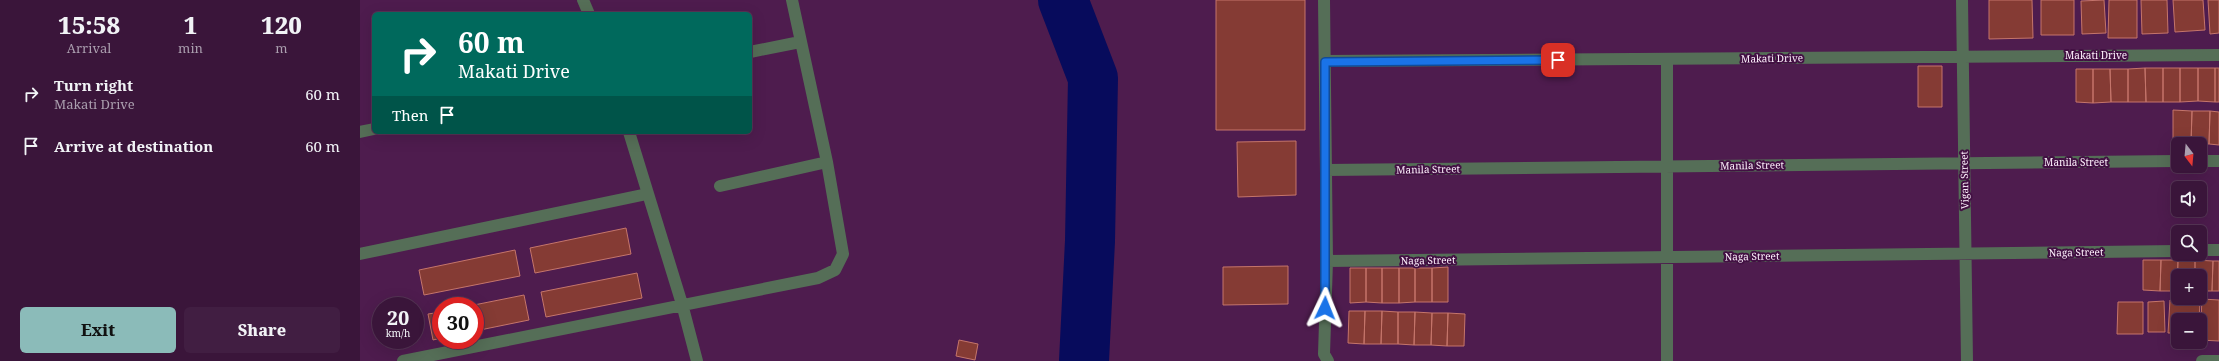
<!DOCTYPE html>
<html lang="en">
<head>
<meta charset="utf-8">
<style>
	:root { --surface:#3a153a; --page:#411e42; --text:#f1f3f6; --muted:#ab9faf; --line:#543454; --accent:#8bbbb9 }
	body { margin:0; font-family:"Noto Serif",serif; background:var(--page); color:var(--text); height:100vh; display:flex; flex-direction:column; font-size:15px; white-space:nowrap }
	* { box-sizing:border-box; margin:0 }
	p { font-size:13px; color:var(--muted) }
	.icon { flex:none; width:22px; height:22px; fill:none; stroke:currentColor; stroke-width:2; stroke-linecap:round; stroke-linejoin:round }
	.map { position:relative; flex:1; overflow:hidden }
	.drawer { display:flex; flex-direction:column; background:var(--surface); width:360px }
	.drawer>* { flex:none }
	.hud { position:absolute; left:12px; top:12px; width:380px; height:122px; border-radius:6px; box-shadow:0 4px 16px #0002,0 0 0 1px var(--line); background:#00695c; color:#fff; overflow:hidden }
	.needle { width:26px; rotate:164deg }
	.buttons { position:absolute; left:1811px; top:137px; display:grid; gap:8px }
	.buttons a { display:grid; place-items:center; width:36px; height:36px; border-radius:6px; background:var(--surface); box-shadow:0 4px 16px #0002,0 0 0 1px var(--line); font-size:20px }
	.speed { position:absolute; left:12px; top:297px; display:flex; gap:8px; font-size:20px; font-weight:700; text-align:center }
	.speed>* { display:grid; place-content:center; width:52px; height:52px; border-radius:50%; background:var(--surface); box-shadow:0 4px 16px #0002,0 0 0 1px var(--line); line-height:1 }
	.speed small { font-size:10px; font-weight:400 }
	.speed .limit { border:6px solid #d22; background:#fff; color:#111 }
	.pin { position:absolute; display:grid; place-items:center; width:34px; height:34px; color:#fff; margin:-17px; border-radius:8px; box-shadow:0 2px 6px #0006 }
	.me { position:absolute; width:44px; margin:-22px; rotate:2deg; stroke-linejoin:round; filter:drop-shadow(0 0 3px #0008) }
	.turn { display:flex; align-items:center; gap:14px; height:84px; padding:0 20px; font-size:18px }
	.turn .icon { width:52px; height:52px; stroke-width:2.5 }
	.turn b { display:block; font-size:28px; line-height:34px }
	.then { display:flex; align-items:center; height:38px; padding:0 20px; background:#0003; gap:8px; font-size:15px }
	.eta { display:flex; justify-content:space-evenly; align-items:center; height:68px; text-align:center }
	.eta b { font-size:24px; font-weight:800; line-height:28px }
	.cta { display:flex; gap:8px; margin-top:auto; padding:8px 20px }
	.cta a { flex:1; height:46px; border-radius:6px; background:var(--accent); color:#111; font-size:16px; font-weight:800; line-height:46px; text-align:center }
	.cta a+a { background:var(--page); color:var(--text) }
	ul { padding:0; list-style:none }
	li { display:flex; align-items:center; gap:12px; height:52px; padding:0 20px }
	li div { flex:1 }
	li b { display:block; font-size:15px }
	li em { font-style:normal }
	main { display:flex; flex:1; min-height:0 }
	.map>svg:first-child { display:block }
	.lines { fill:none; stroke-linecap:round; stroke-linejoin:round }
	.river { stroke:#070b5c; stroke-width:50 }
	.building { fill:#853b34; stroke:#c5756b }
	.minor { stroke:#556e57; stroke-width:12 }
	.route-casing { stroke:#114b97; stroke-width:10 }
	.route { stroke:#1a73e8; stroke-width:7 }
	.labels { text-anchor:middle; stroke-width:4; stroke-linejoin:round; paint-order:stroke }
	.street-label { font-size:10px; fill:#fdf0fc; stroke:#421043 }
</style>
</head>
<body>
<main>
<section class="drawer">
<div class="eta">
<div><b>15:58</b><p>Arrival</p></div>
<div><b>1</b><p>min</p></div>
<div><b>120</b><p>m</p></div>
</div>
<ul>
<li><svg class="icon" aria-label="right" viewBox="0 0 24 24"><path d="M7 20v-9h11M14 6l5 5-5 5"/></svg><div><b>Turn right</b><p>Makati Drive</p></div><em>60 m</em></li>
<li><svg class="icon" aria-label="arrive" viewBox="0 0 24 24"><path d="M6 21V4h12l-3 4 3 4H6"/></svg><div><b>Arrive at destination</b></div><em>60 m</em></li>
</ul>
<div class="cta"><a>Exit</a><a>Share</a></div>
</section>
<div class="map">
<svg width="1859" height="361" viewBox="0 0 1859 361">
	<rect width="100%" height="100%" fill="#4e1c4e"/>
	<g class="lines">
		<path class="river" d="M 703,0 L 733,78 L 730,241 L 724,361"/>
	</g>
	<path class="building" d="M 856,0 L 945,0 L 945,130 L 856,130 Z
		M 1629,0 L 1672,0 L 1673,38 L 1629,39 Z
		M 1681,0 L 1714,0 L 1714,35 L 1681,35 Z
		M 1744,0 L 1746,33 L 1722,34 L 1721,1 Z
		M 1749,0 L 1777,0 L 1777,38 L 1748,38 Z
		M 1781,0 L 1807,0 L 1808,33 L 1782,34 Z
		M 1813,0 L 1843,0 L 1845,30 L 1815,32 Z
		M 1848,0 L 1859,0 L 1859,33 L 1850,34 Z
		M 1558,66 L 1582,66 L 1582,107 L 1558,107 Z
		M 1785,68 L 1803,68 L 1803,102 L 1786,102 Z
		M 1785,68 L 1786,102 L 1768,102 L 1768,69 Z
		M 1803,68 L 1820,68 L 1820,102 L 1803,102 Z
		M 1820,68 L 1838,68 L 1838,101 L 1820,102 Z
		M 1838,68 L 1855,68 L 1855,102 L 1838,101 Z
		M 1855,68 L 1859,68 L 1859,102 L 1855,102 Z
		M 1716,69 L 1733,69 L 1733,103 L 1716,102 Z
		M 1733,69 L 1750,69 L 1751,102 L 1733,103 Z
		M 1750,69 L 1768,69 L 1768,102 L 1751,102 Z
		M 1813,110 L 1832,111 L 1831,144 L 1813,143 Z
		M 1832,111 L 1850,111 L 1849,144 L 1831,144 Z
		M 1850,111 L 1859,112 L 1859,145 L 1849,144 Z
		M 936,141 L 936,195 L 878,197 L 877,142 Z
		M 266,228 L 271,254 L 175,273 L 170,248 Z
		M 155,250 L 160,276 L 64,295 L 59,270 Z
		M 1783,260 L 1801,260 L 1800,291 L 1783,290 Z
		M 1801,260 L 1818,260 L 1817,291 L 1800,291 Z
		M 1818,260 L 1835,260 L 1835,276 L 1818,276 L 1817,291 Z
		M 1835,260 L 1853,261 L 1852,291 L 1840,291 L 1840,276 L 1835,276 Z
		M 1853,261 L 1859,261 L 1859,291 L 1852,291 Z
		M 928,266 L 928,304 L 863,305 L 863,267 Z
		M 1088,267 L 1088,302 L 1072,302 L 1072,268 Z
		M 990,268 L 1006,268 L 1006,302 L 990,303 Z
		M 1006,268 L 1022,268 L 1022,303 L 1006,302 Z
		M 1022,268 L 1039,268 L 1039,303 L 1022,303 Z
		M 1039,268 L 1055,268 L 1055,302 L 1039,303 Z
		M 1055,268 L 1072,268 L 1072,302 L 1055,302 Z
		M 277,273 L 282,298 L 186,317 L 181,292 Z
		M 164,295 L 169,320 L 115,331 L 115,306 L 109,306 Z
		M 1842,299 L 1859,300 L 1859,341 L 1840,340 Z
		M 1810,300 L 1840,301 L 1839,320 L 1818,320 L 1818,333 L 1808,333 Z
		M 1804,301 L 1805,332 L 1788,332 L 1788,302 Z
		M 1758,302 L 1783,302 L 1783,334 L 1757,334 Z
		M 989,311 L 1005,311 L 1004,344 L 988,343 Z
		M 1005,311 L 1022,311 L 1021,344 L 1004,344 Z
		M 1022,311 L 1038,312 L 1038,344 L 1021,344 Z
		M 81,312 L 81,338 L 73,340 L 68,314 Z
		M 1038,312 L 1055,312 L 1054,345 L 1038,344 Z
		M 1055,312 L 1072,313 L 1071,345 L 1054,345 Z
		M 1072,313 L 1088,313 L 1087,346 L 1071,345 Z
		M 1088,313 L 1105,314 L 1104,346 L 1087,346 Z
		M 599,340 L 618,344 L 615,360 L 596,356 Z"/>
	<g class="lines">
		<path class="minor" d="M 223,0 L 229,14
			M 964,0 L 967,261 L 964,354 L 968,361
			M 1602,0 L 1607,361
			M 390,52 L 440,42
			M 1307,59 L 1307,361
			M 965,61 L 1859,55
			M 0,132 L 14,129
			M 269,132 L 322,304 L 337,361
			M 1840,161 L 1859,161
			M 966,170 L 1818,161
			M 360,186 L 467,162
			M 1840,250 L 1859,250
			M 0,254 L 287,194
			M 967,261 L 1818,251
			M 43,361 L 458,278 L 475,270 L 483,254 L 467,162 L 432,0
			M 1842,361 L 1859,361"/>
	</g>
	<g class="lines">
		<defs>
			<path id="route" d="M 965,308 L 965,62 L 1198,60"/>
		</defs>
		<use href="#route" class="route-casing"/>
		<use href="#route" class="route"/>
	</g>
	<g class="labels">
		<g class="street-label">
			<text x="1736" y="59">Makati Drive</text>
			<text transform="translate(1412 58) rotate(-1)" y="4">Makati Drive</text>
			<text x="1716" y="166">Manila Street</text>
			<text transform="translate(1392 165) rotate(-1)" y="4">Manila Street</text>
			<text transform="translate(1068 169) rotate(-1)" y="4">Manila Street</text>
			<text transform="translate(1604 180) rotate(-91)" y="4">Vigan Street</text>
			<text transform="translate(1716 252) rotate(-1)" y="4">Naga Street</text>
			<text transform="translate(1392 256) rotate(-1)" y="4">Naga Street</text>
			<text transform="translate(1068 260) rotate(-1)" y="4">Naga Street</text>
		</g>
	</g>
</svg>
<div class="buttons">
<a><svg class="needle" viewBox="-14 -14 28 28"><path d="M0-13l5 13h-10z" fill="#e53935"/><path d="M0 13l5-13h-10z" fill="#ab9faf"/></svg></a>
<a><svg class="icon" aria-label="sound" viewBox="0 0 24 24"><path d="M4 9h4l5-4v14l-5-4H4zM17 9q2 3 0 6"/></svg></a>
<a><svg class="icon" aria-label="search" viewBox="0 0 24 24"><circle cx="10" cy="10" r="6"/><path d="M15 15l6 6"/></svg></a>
<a>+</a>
<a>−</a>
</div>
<div class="speed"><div>20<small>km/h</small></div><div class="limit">30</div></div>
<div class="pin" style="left:1198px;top:60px;background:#d93025"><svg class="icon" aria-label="arrive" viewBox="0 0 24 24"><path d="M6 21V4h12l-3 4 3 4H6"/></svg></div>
<svg class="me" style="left:965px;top:308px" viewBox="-20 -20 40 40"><path d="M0-17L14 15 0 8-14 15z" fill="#1a73e8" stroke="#fff" stroke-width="4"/></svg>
<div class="hud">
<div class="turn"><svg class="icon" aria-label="right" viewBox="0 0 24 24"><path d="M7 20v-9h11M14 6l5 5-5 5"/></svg><div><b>60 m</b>Makati Drive</div></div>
<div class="then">Then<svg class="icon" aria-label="arrive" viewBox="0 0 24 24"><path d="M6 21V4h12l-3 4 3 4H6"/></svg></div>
</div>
</div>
</main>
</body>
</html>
